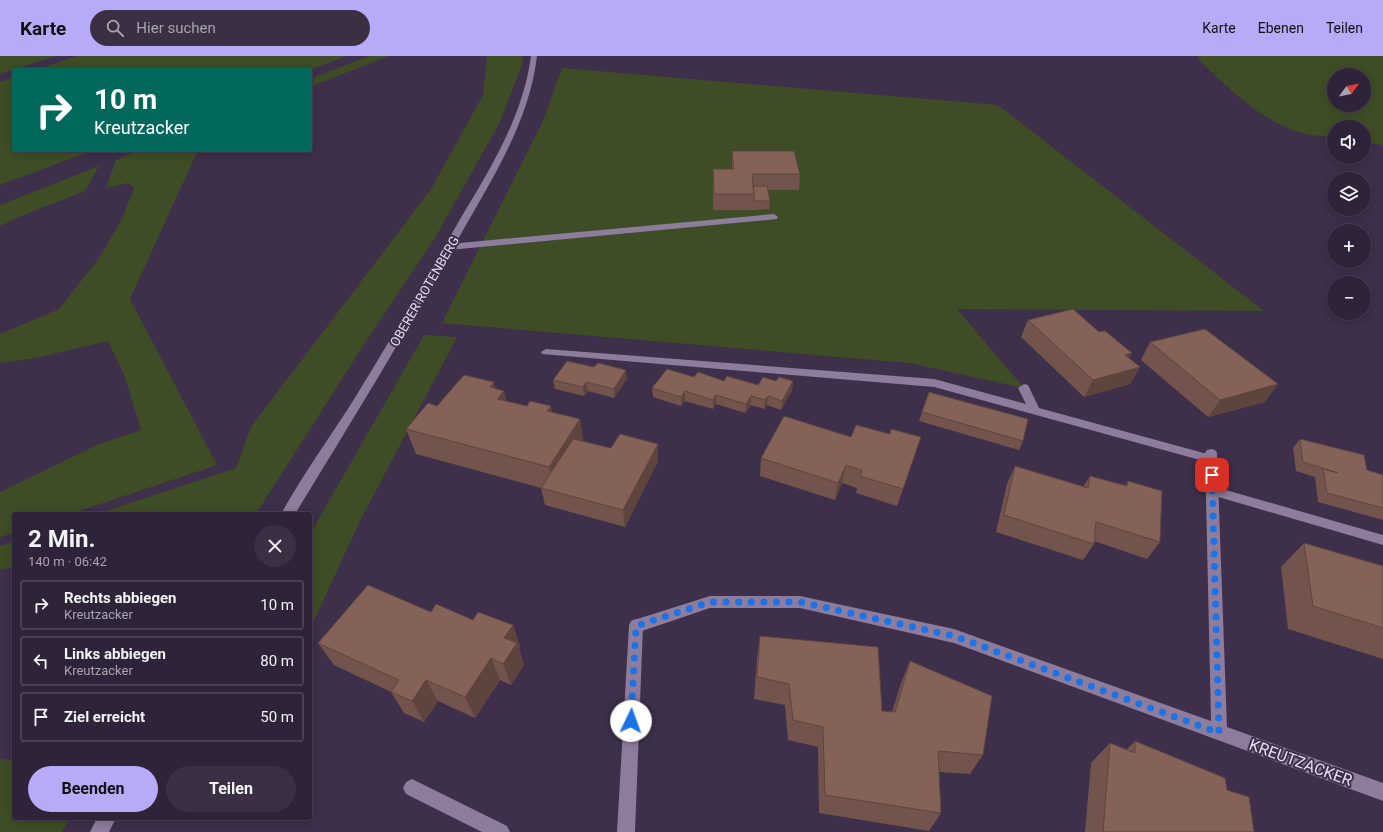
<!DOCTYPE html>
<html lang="de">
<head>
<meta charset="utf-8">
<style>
	:root { --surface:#2e2338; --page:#3a2f43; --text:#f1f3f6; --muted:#a7a4ae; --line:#494053; --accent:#b7abf8 }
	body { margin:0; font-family:Roboto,sans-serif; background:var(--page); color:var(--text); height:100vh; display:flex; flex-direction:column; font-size:15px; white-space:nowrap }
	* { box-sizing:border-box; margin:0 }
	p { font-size:13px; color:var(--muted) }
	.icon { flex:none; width:22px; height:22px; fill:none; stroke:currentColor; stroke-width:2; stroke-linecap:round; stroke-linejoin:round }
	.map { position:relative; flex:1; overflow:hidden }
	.sheet { position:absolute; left:12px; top:456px; width:300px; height:308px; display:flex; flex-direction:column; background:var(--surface); border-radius:4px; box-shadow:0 2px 10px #0003,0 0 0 1px var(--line) }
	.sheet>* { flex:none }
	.banner { position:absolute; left:12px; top:12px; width:300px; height:84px; border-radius:4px; box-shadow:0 2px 10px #0003,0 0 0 1px var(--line); background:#00695c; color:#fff; overflow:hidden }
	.needle { width:26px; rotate:58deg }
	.controls { position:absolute; left:1327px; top:12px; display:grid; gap:8px }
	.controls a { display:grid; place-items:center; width:44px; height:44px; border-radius:50%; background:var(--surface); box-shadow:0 2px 10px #0003,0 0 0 1px var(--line); font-size:20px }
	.pin { position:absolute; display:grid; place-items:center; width:34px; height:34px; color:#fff; margin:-17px; border-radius:8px; box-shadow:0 2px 6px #0006 }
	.me { position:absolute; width:44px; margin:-22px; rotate:3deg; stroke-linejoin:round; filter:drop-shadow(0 0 3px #0008) }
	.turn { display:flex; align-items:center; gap:14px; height:84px; padding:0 16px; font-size:18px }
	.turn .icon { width:52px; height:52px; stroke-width:2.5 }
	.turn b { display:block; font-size:28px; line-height:34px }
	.round { display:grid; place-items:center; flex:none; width:42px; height:42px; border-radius:21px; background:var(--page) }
	.overview { display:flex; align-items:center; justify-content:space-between; height:68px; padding:0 16px }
	h1 { font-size:24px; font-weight:700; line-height:30px }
	.cta { display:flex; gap:8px; margin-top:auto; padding:8px 16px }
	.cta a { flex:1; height:46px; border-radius:24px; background:var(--accent); color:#111; font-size:16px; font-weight:700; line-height:46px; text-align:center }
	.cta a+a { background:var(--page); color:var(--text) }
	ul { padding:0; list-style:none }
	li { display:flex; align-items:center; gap:12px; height:50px; margin:0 8px 6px; padding:0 8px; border:2px solid var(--line); border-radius:4px }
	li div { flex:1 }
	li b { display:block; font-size:15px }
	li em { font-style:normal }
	header { display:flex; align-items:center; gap:24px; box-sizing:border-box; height:56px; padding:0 20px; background:var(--accent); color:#111 }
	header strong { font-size:19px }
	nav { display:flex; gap:22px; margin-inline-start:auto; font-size:14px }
	.search { width:280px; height:36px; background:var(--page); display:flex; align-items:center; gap:10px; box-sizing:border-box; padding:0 14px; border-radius:22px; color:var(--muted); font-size:15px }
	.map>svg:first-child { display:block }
	.green { fill:#3e4d26; fill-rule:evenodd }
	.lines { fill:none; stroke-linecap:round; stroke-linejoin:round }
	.lane { fill:#8d7c9b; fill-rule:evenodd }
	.street { fill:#8d7c9b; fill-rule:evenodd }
	.secondary { fill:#8d7c9b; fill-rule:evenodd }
	.wall { fill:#72544c }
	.shaded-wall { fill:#5d453e }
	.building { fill:#856258; stroke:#5d453e }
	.route { stroke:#1a73e8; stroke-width:7; stroke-dasharray:0 12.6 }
	.labels { text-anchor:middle; stroke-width:4; stroke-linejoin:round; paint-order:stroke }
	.street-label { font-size:13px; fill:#e6ddee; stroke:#3e2f4a }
	.near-street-label { font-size:16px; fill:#e6ddee; stroke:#3e2f4a }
</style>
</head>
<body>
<header>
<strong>Karte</strong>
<div class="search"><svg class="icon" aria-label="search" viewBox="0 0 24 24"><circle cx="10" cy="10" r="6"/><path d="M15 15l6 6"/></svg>Hier suchen</div>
<nav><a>Karte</a><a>Ebenen</a><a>Teilen</a></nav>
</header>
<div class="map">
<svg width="1383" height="776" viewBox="0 0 1383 776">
	<rect width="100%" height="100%" fill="#3e2f4a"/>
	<path class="green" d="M 0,0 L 56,0 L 0,18 Z
		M 77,0 L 347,0 L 309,14 L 35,14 Z
		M 369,0 L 389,0 L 310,31 L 310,23 Z
		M 487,0 L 523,0 L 522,9 L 500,66 L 435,182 L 372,276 L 256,458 L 97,458 L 236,412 L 251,371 L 431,133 L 483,39 Z
		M 1198,0 L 1383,0 L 1383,89 L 1364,86 L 1364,71 L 1334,71 L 1334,81 C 1322,80 1306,79 1295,75 C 1257,61 1227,31 1199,4 ZM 1334,19 L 1364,19 L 1364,49 L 1334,49 Z
		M 562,12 L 998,49 L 1264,255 L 957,253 L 1024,332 L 909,307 L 442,267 L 543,65 Z
		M 14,21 L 14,94 L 94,94 L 0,129 L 0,26 Z
		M 140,94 L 198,94 L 130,243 L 217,409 L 70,458 L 14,458 L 14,477 L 0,481 L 0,436 L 99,388 L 141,374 L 125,321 L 108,285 L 36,302 L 0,307 L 0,278 L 59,253 L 97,205 L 122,163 L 134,132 L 128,127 L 106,132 L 116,104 Z
		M 99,110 L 85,135 L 21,160 L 0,170 L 0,149 Z
		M 424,279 L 457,281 L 360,465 L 310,573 L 310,478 Z
		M 14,485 L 14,512 L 0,513 L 0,490 Z
		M 0,703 L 14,704 L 14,762 L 70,762 L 62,776 L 0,776 Z"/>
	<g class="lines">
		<path class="lane" d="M 774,158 L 778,161 L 777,163 L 449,194 L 444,191 L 449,188 Z
			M 546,293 L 934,323 L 1026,348 L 1018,332 L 1024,328 L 1028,329 L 1039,352 L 1211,399 L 1215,400 L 1217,403 L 1215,406 L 1211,407 L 934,331 L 542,298 L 541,296 Z
			M 1212,430 L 1383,479 L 1383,489 L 1208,438 L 1206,435 L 1208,432 Z
			M 636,563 L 641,565 L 643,570 L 635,776 L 617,776 L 629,570 L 631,565 Z
			M 412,723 L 507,770 L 510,776 L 482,776 L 406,738 L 403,732 L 406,726 Z"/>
		<path class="street" d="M 1211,393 L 1215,394 L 1217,397 L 1227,671 L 1383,727 L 1383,745 L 954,587 L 800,552 L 710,552 L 636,577 L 631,575 L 629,570 L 631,565 L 710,540 L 800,540 L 954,573 L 1211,665 L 1205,397 L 1207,394 Z"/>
		<path class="secondary" d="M 531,0 L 537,0 C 529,68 490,126 457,185 C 406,277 350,368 295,458 L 281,458 C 302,420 328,384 351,348 C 388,288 424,227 459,165 C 490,113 523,61 531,0 Z
			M 97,762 L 116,762 L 109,776 L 90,776 Z"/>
	</g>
	<path class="wall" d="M 732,95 L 800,118 L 799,134 L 768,134 L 770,145 L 769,153 L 753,154 L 713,154 L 713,113 L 732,113 Z
		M 1028,264 L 1099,276 L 1132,297 L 1129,302 L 1140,311 L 1130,328 L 1084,341 L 1021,281 Z
		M 1150,286 L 1265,346 L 1208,361 L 1141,304 Z
		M 594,311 L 627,323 L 614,342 L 588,335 L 584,340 L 555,333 L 553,324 Z
		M 694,321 L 758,329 L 776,325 L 793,325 L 792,334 L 781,354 L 767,349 L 764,353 L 751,349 L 745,357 L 716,348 L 713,353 L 685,345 L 681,350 L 653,341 L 652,332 Z
		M 495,333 L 506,345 L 580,363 L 583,385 L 658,405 L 625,471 L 545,449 L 541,432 L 416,398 L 406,373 Z
		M 922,356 L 1023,385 L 1019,394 L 919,365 Z
		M 851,381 L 915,399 L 897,450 L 856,437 L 857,432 L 842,427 L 835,444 L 760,420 L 761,402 Z
		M 1300,383 L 1367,414 L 1383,419 L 1383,464 L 1318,446 L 1315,421 L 1296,415 L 1293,392 Z
		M 1015,410 L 1083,431 L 1090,420 L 1125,430 L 1128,425 L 1160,486 L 1147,503 L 1094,485 L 1094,488 L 1083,504 L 996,476 L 1007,428 Z
		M 1304,487 L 1383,510 L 1383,603 L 1288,573 L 1281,511 Z
		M 431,556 L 473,564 L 513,569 L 520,591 L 519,593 L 524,609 L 511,629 L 500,624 L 475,662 L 438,645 L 424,666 L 404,657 L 391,636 L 334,609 L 318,587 Z
		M 760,580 L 882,655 L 892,656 L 901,627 L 910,605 L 983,699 L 970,718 L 939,716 L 941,757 L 929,775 L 819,757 L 818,691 L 788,684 L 785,649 L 754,643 L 757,602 Z
		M 1135,685 L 1227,734 L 1254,776 L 1085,776 L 1091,707 L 1110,687 L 1126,694 Z"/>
	<path class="shaded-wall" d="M 1132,297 L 1122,315 L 1125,299 Z
		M 1140,311 L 1130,328 L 1084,341 L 1093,324 Z
		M 626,314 L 627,323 L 614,342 L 614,333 Z
		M 793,325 L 792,334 L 781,354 L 782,345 Z
		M 494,326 L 498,343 L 504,335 L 510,359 L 503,367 L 490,331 Z
		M 586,326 L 588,335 L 584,340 L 583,331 Z
		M 1278,328 L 1265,346 L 1208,361 L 1220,344 Z
		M 685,335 L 685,345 L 681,350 L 681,341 Z
		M 716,339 L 716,348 L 713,353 L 713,344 Z
		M 751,340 L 751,349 L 745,357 L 746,348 Z
		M 768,340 L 767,349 L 764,353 L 765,344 Z
		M 551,350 L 555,374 L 547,355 Z
		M 580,363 L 583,387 L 554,435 L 549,411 Z
		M 658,388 L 658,405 L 625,471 L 623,454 Z
		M 846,409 L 842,427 L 835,444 L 838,427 Z
		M 513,569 L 520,591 L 519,593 L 524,609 L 511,629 L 503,608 L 504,582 Z
		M 491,602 L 500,624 L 475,662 L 465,641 Z
		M 426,624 L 438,645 L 424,666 L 412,645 Z"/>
	<path class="building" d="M 732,95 L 794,95 L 800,118 L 752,118 L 754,138 L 714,138 L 713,113 L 734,113 Z
		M 753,130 L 767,130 L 770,145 L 754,145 L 754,138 Z
		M 1073,253 L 1099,276 L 1105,275 L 1132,297 L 1125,299 L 1140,311 L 1093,324 L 1028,264 Z
		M 1205,273 L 1278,328 L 1220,344 L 1150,286 Z
		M 567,305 L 594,311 L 598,307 L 626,314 L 614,333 L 586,326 L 583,331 L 553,324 Z
		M 667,313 L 694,321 L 698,316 L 724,325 L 727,320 L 758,329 L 763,321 L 776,325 L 779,321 L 793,325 L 782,345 L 768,340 L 765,344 L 751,340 L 746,348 L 716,339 L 713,344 L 685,335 L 681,341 L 652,332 Z
		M 464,319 L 494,326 L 490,331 L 504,335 L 497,343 L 527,350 L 530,345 L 551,350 L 547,355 L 580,363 L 549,411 L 406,373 L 428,347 L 437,350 Z
		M 929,336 L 1028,363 L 1023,385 L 922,356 Z
		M 784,360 L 851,381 L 856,369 L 890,378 L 891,373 L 921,381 L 903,433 L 860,420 L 862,414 L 846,409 L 838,427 L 761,402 Z
		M 620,378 L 658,388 L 623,454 L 541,432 L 573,383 L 611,392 Z
		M 1300,383 L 1364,399 L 1367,414 L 1383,419 L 1383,452 L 1327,437 L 1323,413 L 1338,417 L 1303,406 Z
		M 1015,410 L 1088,432 L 1090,420 L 1127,430 L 1128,425 L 1162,435 L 1160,486 L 1096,466 L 1094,488 L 1004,459 Z
		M 1304,487 L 1383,510 L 1383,572 L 1313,550 Z
		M 368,529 L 431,556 L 436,548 L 473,564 L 478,556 L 513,569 L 504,582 L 517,587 L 503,608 L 491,602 L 465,641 L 426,624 L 412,645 L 391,636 L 399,624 L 318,587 Z
		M 760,580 L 878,591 L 882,655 L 895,656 L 910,605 L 992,640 L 983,699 L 938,695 L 941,757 L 825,739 L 823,671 L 793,664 L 789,628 L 757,621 Z
		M 1135,685 L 1225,722 L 1227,734 L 1249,741 L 1254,776 L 1103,776 L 1110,687 L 1135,697 Z"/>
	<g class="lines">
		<path class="route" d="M 631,665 L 636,570 L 710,546 L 800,546 L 954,580 L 1219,677 L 1212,419"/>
	</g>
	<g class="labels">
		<g class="street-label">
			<text transform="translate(424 235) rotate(-60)" y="5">OBERER ROTENBERG</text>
		</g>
		<g class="near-street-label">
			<text transform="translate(1301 706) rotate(20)" y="6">KREUTZACKER</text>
		</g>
	</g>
</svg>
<div class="controls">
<a><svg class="needle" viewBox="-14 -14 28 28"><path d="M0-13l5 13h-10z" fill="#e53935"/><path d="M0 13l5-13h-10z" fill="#a7a4ae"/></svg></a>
<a><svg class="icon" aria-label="sound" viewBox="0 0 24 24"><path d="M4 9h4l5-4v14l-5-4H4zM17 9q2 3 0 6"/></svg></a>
<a><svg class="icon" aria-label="layers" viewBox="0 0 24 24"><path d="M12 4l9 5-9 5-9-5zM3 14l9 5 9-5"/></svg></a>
<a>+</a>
<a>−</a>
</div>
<div class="pin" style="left:1212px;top:419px;background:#d93025"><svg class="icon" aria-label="arrive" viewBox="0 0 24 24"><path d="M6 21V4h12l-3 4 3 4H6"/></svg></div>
<svg class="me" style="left:631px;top:665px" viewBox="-20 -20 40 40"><circle r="19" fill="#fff"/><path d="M0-13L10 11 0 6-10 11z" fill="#1a73e8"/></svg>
<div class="banner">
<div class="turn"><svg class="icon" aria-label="right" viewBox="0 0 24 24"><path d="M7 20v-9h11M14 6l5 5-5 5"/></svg><div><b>10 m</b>Kreutzacker</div></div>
</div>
<section class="sheet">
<div class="overview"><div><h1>2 Min.</h1><p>140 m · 06:42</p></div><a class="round"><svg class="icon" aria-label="close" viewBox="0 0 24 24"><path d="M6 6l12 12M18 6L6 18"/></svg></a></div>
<ul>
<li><svg class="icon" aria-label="right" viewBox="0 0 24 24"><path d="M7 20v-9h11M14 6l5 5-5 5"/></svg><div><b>Rechts abbiegen</b><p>Kreutzacker</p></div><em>10 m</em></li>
<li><svg class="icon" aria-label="left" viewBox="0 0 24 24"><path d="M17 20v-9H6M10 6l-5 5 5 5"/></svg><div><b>Links abbiegen</b><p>Kreutzacker</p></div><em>80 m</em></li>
<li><svg class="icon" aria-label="arrive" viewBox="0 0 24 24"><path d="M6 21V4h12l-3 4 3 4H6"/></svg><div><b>Ziel erreicht</b></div><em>50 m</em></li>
</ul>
<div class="cta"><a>Beenden</a><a>Teilen</a></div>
</section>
</div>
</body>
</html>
